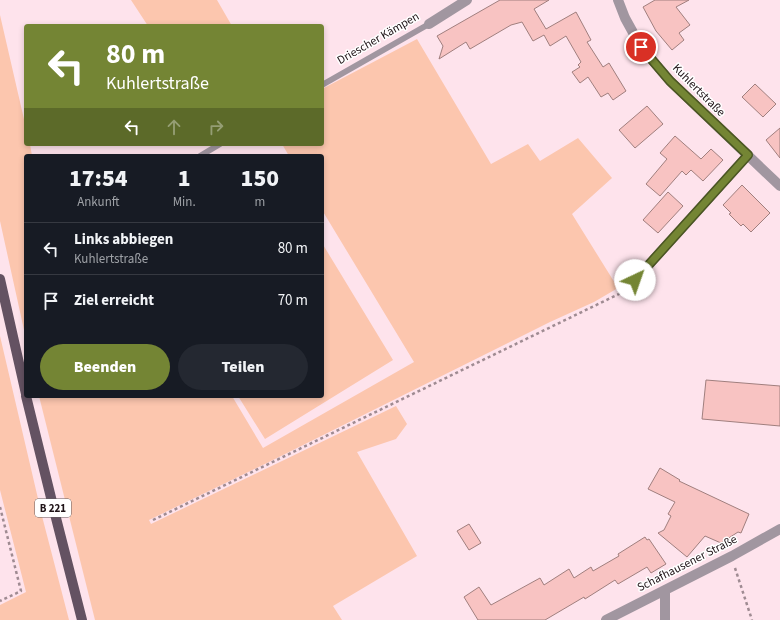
<!DOCTYPE html>
<html lang="de">
<head>
<meta charset="utf-8">
<style>
	:root { --surface:#171b24; --page:#242831; --text:#f1f3f6; --muted:#9ea1a6; --line:#363941; --accent:#748534 }
	body { margin:0; font-family:"Source Sans 3",sans-serif; background:var(--page); color:var(--text); height:100vh; display:flex; flex-direction:column; font-size:15px; white-space:nowrap }
	* { box-sizing:border-box; margin:0 }
	p { font-size:13px; color:var(--muted) }
	.icon { flex:none; width:22px; height:22px; fill:none; stroke:currentColor; stroke-width:2; stroke-linecap:round; stroke-linejoin:round }
	.map { position:relative; flex:1; overflow:hidden }
	.details { position:absolute; left:24px; top:154px; width:300px; height:244px; display:flex; flex-direction:column; background:var(--surface); border-radius:4px; box-shadow:0 2px 6px #0003 }
	.details>* { flex:none }
	.guide { position:absolute; left:24px; top:24px; width:300px; height:122px; border-radius:4px; box-shadow:0 2px 6px #0003; background:#748534; color:#fff; overflow:hidden }
	.pin { position:absolute; display:grid; place-items:center; width:34px; height:34px; color:#fff; margin:-17px; border:2px solid #fff; border-radius:50%; box-shadow:0 1px 4px #0007 }
	.me { position:absolute; width:44px; margin:-22px; rotate:42deg; stroke-linejoin:round; filter:drop-shadow(0 0 3px #0008) }
	.turn { display:flex; align-items:center; gap:14px; height:84px; padding:0 16px; font-size:18px }
	.turn .icon { width:52px; height:52px; stroke-width:2.5 }
	.turn b { display:block; font-size:28px; line-height:34px }
	.lanes { display:flex; align-items:center; height:38px; padding:0 16px; background:#0003; justify-content:center; gap:20px; direction:ltr }
	.lanes .off { opacity:.35 }
	.eta { display:flex; justify-content:space-evenly; align-items:center; height:68px; text-align:center }
	.eta b { font-size:24px; font-weight:800; line-height:28px }
	.button { display:flex; gap:8px; margin-top:auto; padding:8px 16px }
	.button a { flex:1; height:46px; border-radius:24px; background:var(--accent); color:#fff; font-size:16px; font-weight:800; line-height:46px; text-align:center }
	.button a+a { background:var(--page); color:var(--text) }
	ul { padding:0; list-style:none }
	li { display:flex; align-items:center; gap:12px; height:52px; padding:0 16px; border-top:1px solid var(--line) }
	li div { flex:1 }
	li b { display:block; font-size:15px }
	li em { font-style:normal }
	.map>svg:first-child { display:block }
	.green { fill:#fcc6ae }
	.building { fill:#f8c3c2; stroke:#a07f7e }
	.lines { fill:none; stroke-linecap:round; stroke-linejoin:round }
	.path { stroke:#9f8b92; stroke-width:2.5; stroke-dasharray:3 3; stroke-linecap:butt }
	.lane { stroke:#a196a0; stroke-width:6 }
	.street { stroke:#a196a0; stroke-width:10 }
	.primary { stroke:#645262; stroke-width:10 }
	.route-casing { stroke:#4b5622; stroke-width:10 }
	.route { stroke:#748534; stroke-width:7 }
	.labels { text-anchor:middle; stroke-width:3; stroke-linejoin:round; paint-order:stroke }
	.shield { fill:#fff; stroke:#635a5d; stroke-width:1 }
	.shield-label { font-size:11px; font-weight:bold; fill:#201418 }
	.street-label { font-size:12px; fill:#201418; stroke:#fff }
</style>
</head>
<body>
<div class="map">
<svg width="780" height="620" viewBox="0 0 780 620">
	<rect width="100%" height="100%" fill="#fee3ec"/>
	<path class="green" d="M 131,0 L 217,0 L 232,26 L 148,26 Z
		M 0,15 L 26,128 L 26,144 L 30,144 L 32,156 L 26,156 L 26,339 L 0,221 Z
		M 417,39 L 491,164 L 528,144 L 540,161 L 578,138 L 612,178 L 572,214 L 618,288 L 594,302 L 550,322 L 273,460 L 149,520 L 151,524 L 396,406 L 407,424 L 396,439 L 357,452 L 417,556 L 333,606 L 342,620 L 95,620 L 39,396 L 232,396 L 263,448 L 414,362 L 322,210 L 322,156 L 289,156 L 282,144 L 322,144 L 322,89 Z
		M 322,243 L 393,360 L 265,439 L 238,396 L 322,396 Z
		M 0,336 L 43,520 L 69,620 L 0,620 L 0,605 L 26,592 L 0,490 Z"/>
	<path class="building" d="M 500,0 L 549,0 L 534,9 L 546,29 L 576,12 L 591,40 L 587,42 L 603,67 L 609,63 L 626,91 L 613,100 L 608,93 L 601,97 L 588,77 L 580,83 L 572,72 L 580,67 L 578,65 L 581,62 L 566,36 L 550,46 L 544,35 L 533,41 L 522,22 L 511,25 L 470,49 L 466,42 L 439,59 L 443,46 L 437,36 Z
		M 655,0 L 689,0 L 676,7 L 690,25 L 679,33 L 684,40 L 672,50 L 656,31 L 643,7 Z
		M 755,84 L 776,104 L 763,117 L 742,97 Z
		M 647,106 L 663,124 L 635,148 L 619,130 Z
		M 780,128 L 780,158 L 766,140 Z
		M 675,136 L 701,159 L 711,149 L 723,160 L 703,181 L 691,170 L 686,175 L 682,171 L 660,196 L 646,184 L 667,159 L 660,153 Z
		M 742,185 L 770,213 L 751,232 L 743,224 L 741,226 L 729,214 L 731,213 L 723,205 Z
		M 668,192 L 683,206 L 658,233 L 643,220 Z
		M 706,380 L 780,386 L 780,426 L 702,419 Z
		M 660,468 L 680,480 L 679,481 L 749,514 L 741,533 L 738,532 L 721,543 L 705,536 L 687,557 L 658,533 L 664,530 L 671,516 L 668,514 L 675,502 L 648,489 Z
		M 469,524 L 481,543 L 469,550 L 457,531 Z
		M 645,537 L 647,540 L 649,539 L 666,564 L 651,573 L 647,567 L 618,584 L 615,580 L 585,599 L 584,597 L 545,620 L 478,620 L 464,597 L 479,587 L 491,605 L 540,578 L 544,585 L 569,569 L 574,578 L 591,567 L 593,571 L 619,556 L 618,554 Z"/>
	<g class="lines">
		<path class="path" d="M 0,507 L 21,591 L 0,601
			M 153,520 L 623,292 L 627,288
			M 735,568 L 752,620"/>
		<path class="lane" d="M 322,85 L 429,24
			M 200,156 L 220,144"/>
		<path class="street" d="M 618,0 L 625,18 L 641,47 L 670,81 L 780,186
			M 429,24 L 467,0
			M 635,280 L 748,155
			M 606,620 L 732,556 L 780,529
			M 665,620 L 665,590"/>
		<path class="primary" d="M 0,279 L 26,394
			M 26,396 L 56,518 L 82,620"/>
	</g>
	<g class="lines">
		<defs>
			<path id="route" d="M 635,280 L 748,155 L 670,81 L 641,47"/>
		</defs>
		<use href="#route" class="route-casing"/>
		<use href="#route" class="route"/>
	</g>
	<g class="labels">
		<rect class="shield" x="35" y="499" width="36" height="18" rx="3"/>
		<g class="shield-label">
			<text x="53" y="512">B 221</text>
		</g>
		<g class="street-label">
			<text transform="translate(378 38) rotate(-30)" y="4">Driescher Kämpen</text>
			<text transform="translate(699 90) rotate(45)" y="4">Kuhlertstraße</text>
			<text transform="translate(687 563) rotate(-27)" y="4">Schafhausener Straße</text>
		</g>
	</g>
</svg>
<div class="pin" style="left:641px;top:47px;background:#d93025"><svg class="icon" aria-label="arrive" viewBox="0 0 24 24"><path d="M6 21V4h12l-3 4 3 4H6"/></svg></div>
<svg class="me" style="left:635px;top:280px" viewBox="-20 -20 40 40"><circle r="19" fill="#fff"/><path d="M0-13L10 11 0 6-10 11z" fill="#748534"/></svg>
<div class="guide">
<div class="turn"><svg class="icon" aria-label="left" viewBox="0 0 24 24"><path d="M17 20v-9H6M10 6l-5 5 5 5"/></svg><div><b>80 m</b>Kuhlertstraße</div></div>
<div class="lanes"><svg class="icon" aria-label="left" viewBox="0 0 24 24"><path d="M17 20v-9H6M10 6l-5 5 5 5"/></svg><svg class="icon off" aria-label="ahead" viewBox="0 0 24 24"><path d="M12 20V5M6 11l6-6 6 6"/></svg><svg class="icon off" aria-label="right" viewBox="0 0 24 24"><path d="M7 20v-9h11M14 6l5 5-5 5"/></svg></div>
</div>
<section class="details">
<div class="eta">
<div><b>17:54</b><p>Ankunft</p></div>
<div><b>1</b><p>Min.</p></div>
<div><b>150</b><p>m</p></div>
</div>
<ul>
<li><svg class="icon" aria-label="left" viewBox="0 0 24 24"><path d="M17 20v-9H6M10 6l-5 5 5 5"/></svg><div><b>Links abbiegen</b><p>Kuhlertstraße</p></div><em>80 m</em></li>
<li><svg class="icon" aria-label="arrive" viewBox="0 0 24 24"><path d="M6 21V4h12l-3 4 3 4H6"/></svg><div><b>Ziel erreicht</b></div><em>70 m</em></li>
</ul>
<div class="button"><a>Beenden</a><a>Teilen</a></div>
</section>
</div>
</body>
</html>
